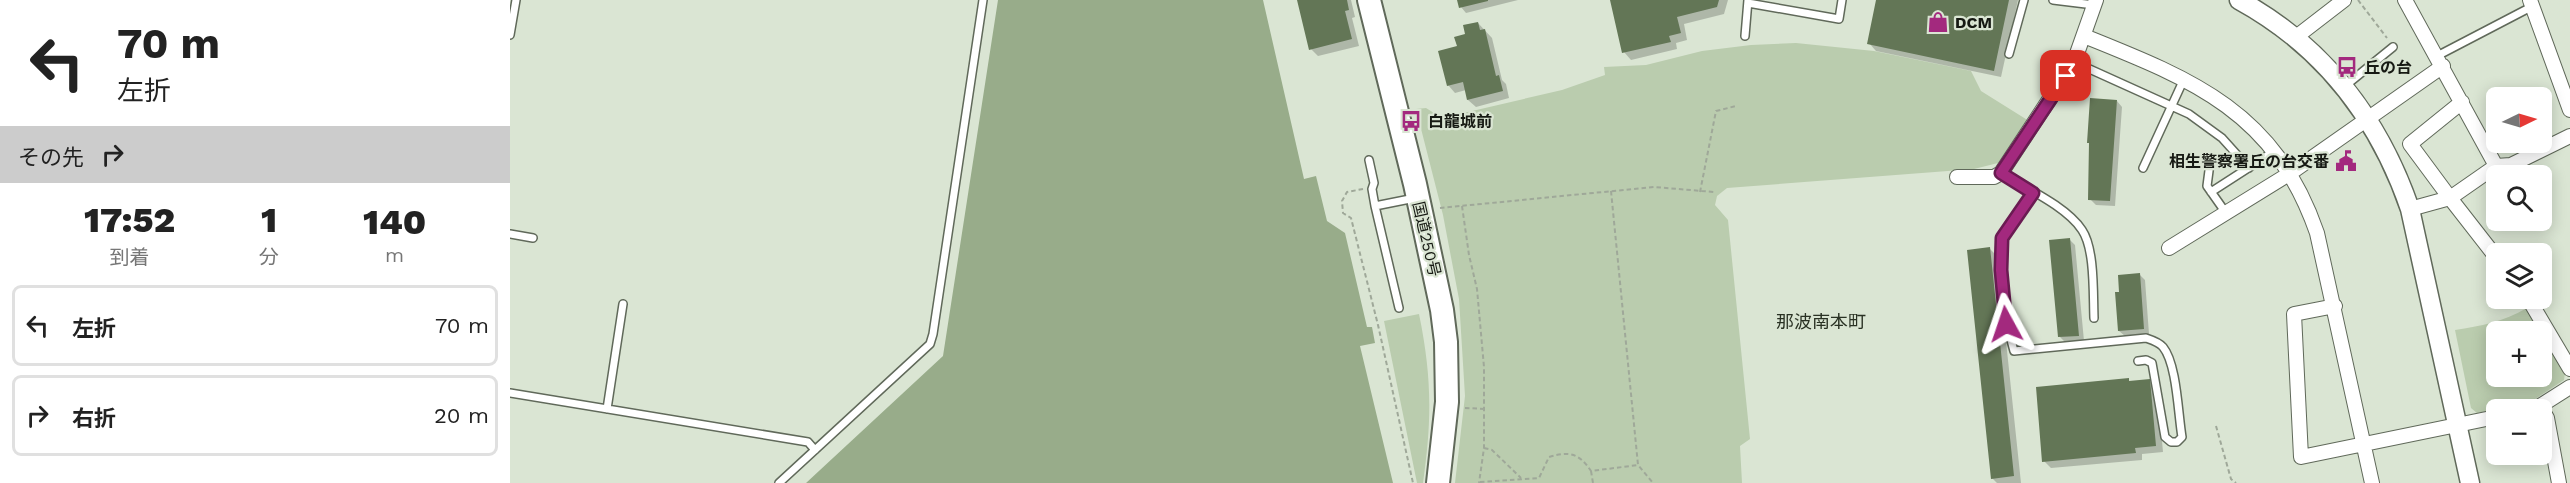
<!DOCTYPE html>
<html lang="ja">
<head>
<meta charset="utf-8">
<style>
	:root { --surface:#fff; --page:#f2f2f2; --text:#222; --muted:#767676; --line:#e0e0e0 }
	body { margin:0; font-family:"Work Sans","Noto Sans JP",sans-serif; background:var(--page); color:var(--text); height:100vh; display:flex; flex-direction:column; font-size:22px; white-space:nowrap }
	* { box-sizing:border-box; margin:0 }
	p { font-size:20px; color:var(--muted) }
	.icon { flex:none; width:33px; height:33px; fill:none; stroke:currentColor; stroke-width:2; stroke-linecap:round; stroke-linejoin:round }
	.map { position:relative; flex:1; overflow:hidden }
	.panel { display:flex; flex-direction:column; background:var(--surface); width:510px }
	.panel>* { flex:none }
	.top-card { background:#fff; color:var(--text); overflow:hidden }
	.needle { width:39px; rotate:85deg }
	.controls { position:absolute; left:1976px; top:87px; display:grid; gap:12px }
	.controls a { display:grid; place-items:center; width:66px; height:66px; border-radius:9px; background:var(--surface); box-shadow:0 3px 15px #0003; font-size:30px }
	.pin { position:absolute; display:grid; place-items:center; width:51px; height:51px; color:#fff; margin:-26px; border-radius:12px; box-shadow:0 3px 9px #0006 }
	.me { position:absolute; width:66px; margin:-33px; rotate:355deg; stroke-linejoin:round; filter:drop-shadow(0 0 4px #0008) }
	.turn { display:flex; align-items:center; gap:21px; height:126px; padding:0 18px; font-size:27px }
	.turn .icon { width:78px; height:78px; stroke-width:2.5 }
	.turn b { display:block; font-size:42px; line-height:51px }
	.then { display:flex; align-items:center; height:57px; padding:0 18px; background:#0003; gap:12px; font-size:22px }
	.eta { display:flex; justify-content:space-evenly; align-items:center; height:102px; text-align:center }
	.eta b { font-size:36px; font-weight:800; line-height:42px }
	ul { padding:0; list-style:none }
	li { display:flex; align-items:center; gap:18px; height:81px; margin:0 12px 9px; padding:0 6px; border:3px solid var(--line); border-radius:9px }
	li div { flex:1 }
	li b { display:block; font-size:22px }
	li em { font-style:normal }
	main { display:flex; flex:1; min-height:0 }
	.map>svg:first-child { display:block }
	.green { fill:#baccae }
	.water { fill:#98ac8a }
	.shadow { fill:#0003 }
	.building { fill:#637656 }
	.lines { fill:none; stroke-linecap:round; stroke-linejoin:round }
	.service-casing { stroke:#60695a; stroke-width:10 }
	.minor-casing { stroke:#60695a; stroke-width:16 }
	.tertiary-casing { stroke:#60695a; stroke-width:21 }
	.trunk-casing { stroke:#60695a; stroke-width:26 }
	.path { stroke:#9fa899; stroke-width:2; stroke-dasharray:4.5 3; stroke-linecap:butt }
	.service { stroke:#fff; stroke-width:7 }
	.minor { stroke:#fff; stroke-width:14 }
	.tertiary { stroke:#fff; stroke-width:18 }
	.trunk { stroke:#fff; stroke-width:22 }
	.route-casing { stroke:#6a1b52; stroke-width:15 }
	.route { stroke:#a3297e; stroke-width:10 }
	.labels { text-anchor:middle; stroke-width:4.5; stroke-linejoin:round; paint-order:stroke }
	.poi-label { font-size:16px; font-weight:bold; fill:#161913; stroke:#dae5d3; text-anchor:start }
	.street-label { font-size:16px; fill:#161913; stroke:#dae5d3 }
	.neighbourhood-label { font-size:18px; fill:#2a3224; stroke:#dae5d3 }
</style>
</head>
<body>
<main>
<section class="panel">
<div class="top-card">
<div class="turn"><svg class="icon" aria-label="left" viewBox="0 0 24 24"><path d="M17 20v-9H6M10 6l-5 5 5 5"/></svg><div><b>70 m</b>左折</div></div>
<div class="then">その先<svg class="icon" aria-label="right" viewBox="0 0 24 24"><path d="M7 20v-9h11M14 6l5 5-5 5"/></svg></div>
</div>
<div class="eta">
<div><b>17:52</b><p>到着</p></div>
<div><b>1</b><p>分</p></div>
<div><b>140</b><p>m</p></div>
</div>
<ul>
<li><svg class="icon" aria-label="left" viewBox="0 0 24 24"><path d="M17 20v-9H6M10 6l-5 5 5 5"/></svg><div><b>左折</b></div><em>70 m</em></li>
<li><svg class="icon" aria-label="right" viewBox="0 0 24 24"><path d="M7 20v-9h11M14 6l5 5-5 5"/></svg><div><b>右折</b></div><em>20 m</em></li>
</ul>
</section>
<div class="map">
<svg width="2060" height="483" viewBox="0 0 2060 483">
	<rect width="100%" height="100%" fill="#dae5d3"/>
	<path class="green" d="M 1286,43 L 1364,51 L 1461,71 L 1471,91 L 1519,121 L 1488,163 L 1464,169 L 1217,188 L 1207,196 L 1205,205 L 1218,220 L 1240,439 L 1230,446 L 1232,483 L 945,483 L 955,396 L 949,299 L 933,215 L 906,109 L 916,108 L 932,118 L 1052,90 L 1095,75 L 1094,67 L 1136,65 L 1192,51 L 1241,45 Z
		M 2017,308 L 2031,331 L 1986,332 L 1986,376 L 2031,376 L 2031,332 L 2055,373 L 2054,380 L 2019,403 L 1967,413 L 1961,408 L 1945,330 C 1971,326 1993,322 2017,308 Z
		M 909,314 C 922,377 922,419 913,483 L 907,483 L 874,321 Z"/>
	<path class="water" d="M 488,0 L 753,0 L 794,179 L 806,176 L 817,221 L 835,233 L 857,327 L 862,327 L 865,343 L 850,346 L 883,483 L 296,483 L 433,356 Z"/>
	<path class="shadow" d="M 788,0 L 841,0 L 845,17 L 842,18 L 849,46 L 808,56 L 801,49 Z
		M 949,0 L 1008,0 L 956,13 L 951,7 Z
		M 1101,0 L 1218,0 L 1214,14 L 1174,24 L 1177,40 L 1166,43 L 1167,49 L 1121,60 L 1114,52 Z
		M 1368,0 L 1508,0 L 1491,77 L 1366,51 L 1359,43 Z
		M 968,23 L 982,38 L 992,80 L 996,84 L 999,98 L 966,107 L 958,100 L 956,90 L 945,93 L 938,85 L 948,47 Z
		M 1607,101 L 1612,107 L 1605,206 L 1586,205 L 1580,199 Z
		M 1560,240 L 1565,245 L 1574,341 L 1555,342 L 1550,337 Z
		M 1480,249 L 1487,256 L 1511,483 L 1487,483 L 1482,478 Z
		M 1630,275 L 1635,280 L 1639,334 L 1615,336 L 1609,331 L 1611,294 Z
		M 1618,380 L 1621,382 L 1640,381 L 1647,388 L 1653,452 L 1632,454 L 1632,460 L 1541,468 L 1534,461 Z"/>
	<path class="building" d="M 787,0 L 837,0 L 839,10 L 835,11 L 842,39 L 799,50 Z
		M 947,0 L 978,0 L 978,1 L 949,8 Z
		M 1100,0 L 1209,0 L 1207,7 L 1167,17 L 1171,33 L 1159,36 L 1161,42 L 1112,53 Z
		M 1366,0 L 1499,0 L 1484,71 L 1357,44 Z
		M 968,22 L 970,30 L 975,29 L 986,76 L 989,75 L 993,91 L 957,100 L 953,82 L 937,86 L 928,51 L 947,46 L 944,37 L 955,34 L 953,25 Z
		M 1580,98 L 1607,100 L 1600,201 L 1578,200 L 1579,143 L 1577,143 Z
		M 1560,238 L 1569,336 L 1548,337 L 1539,240 Z
		M 1480,247 L 1504,476 L 1481,479 L 1457,250 Z
		M 1630,273 L 1634,329 L 1608,331 L 1605,292 L 1609,292 L 1608,275 Z
		M 1619,378 L 1619,381 L 1640,379 L 1646,446 L 1625,448 L 1626,453 L 1532,462 L 1526,387 Z"/>
	<g class="lines">
		<defs>
			<path id="service" d="M 1543,0 L 1584,5
				M 1238,3 L 1329,19 L 1332,0
				M 0,35 L 6,0
				M 1235,36 L 1238,0
				M 1499,54 L 1514,0
				M 1927,56 L 2023,6
				M 1564,62 L 1679,114 L 1712,138 L 1739,168
				M 1835,86 L 1883,47
				M 859,160 L 864,183 L 862,189 L 865,206 L 889,308
				M 1700,163 L 1697,186 L 1716,213
				M 1633,168 L 1674,79
				M 1491,173 C 1515,188 1556,206 1572,230 C 1585,249 1583,294 1584,318
				M 1701,192 L 1763,152
				M 1523,193 C 1518,201 1493,234 1492,239 C 1485,263 1497,328 1504,351 L 1636,338 C 1642,340 1649,342 1653,347 C 1667,364 1668,414 1672,437 L 1667,442 L 1661,442 L 1655,437 L 1642,363 L 1636,360 L 1628,361
				M 865,206 L 905,198
				M 0,234 L 23,238
				M 0,393 L 298,442 L 305,450
				M 97,409 L 113,304
				M 269,483 L 420,344 L 423,334 L 473,0"/>
			<path id="minor" d="M 1895,0 L 1986,166
				M 2020,0 L 2060,110
				M 1574,36 C 1684,80 1765,112 1807,233 L 1862,483
				M 1786,37 L 1834,0
				M 1952,102 L 1900,144 L 1940,198 L 1986,166 L 2001,165 L 2060,136
				M 1447,177 L 1484,177 L 1491,173 L 1564,62 L 1586,0
				M 1900,209 L 1940,198 L 1986,257
				M 1659,248 L 1779,174 L 1933,66
				M 2018,298 L 2060,369
				M 1825,306 L 1784,314 L 1791,457 L 1986,417
				M 2030,406 L 2037,418 L 2049,483
				M 2019,410 L 2030,406 L 2060,387"/>
			<path id="tertiary" d="M 1729,0 C 1813,46 1869,119 1900,209 L 1960,483"/>
			<path id="trunk" d="M 859,0 L 905,184 L 932,310 L 936,342 L 937,402 L 928,483"/>
		</defs>
		<use href="#service" class="service-casing"/>
		<use href="#minor" class="minor-casing"/>
		<use href="#tertiary" class="tertiary-casing"/>
		<use href="#trunk" class="trunk-casing"/>
		<path class="path" d="M 1848,0 L 1877,38
			M 853,189 L 837,192 L 832,201 L 833,213 L 841,218 L 868,325 L 903,483
			M 1101,191 L 1128,465 L 1143,483
			M 1190,192 L 1206,111 L 1226,106
			M 952,206 L 959,255 L 967,289 L 974,367 L 974,448 L 969,483
			M 930,208 L 1144,187 L 1204,192
			M 955,408 L 976,409
			M 1706,426 L 1721,479 L 1726,483
			M 974,448 L 982,450 L 1011,478
			M 1081,471 L 1083,483
			M 970,482 L 1029,478 L 1039,457 C 1059,451 1069,453 1081,471 L 1128,465"/>
		<use href="#service" class="service"/>
		<use href="#minor" class="minor"/>
		<use href="#tertiary" class="tertiary"/>
		<use href="#trunk" class="trunk"/>
	</g>
	<g class="lines">
		<defs>
			<path id="route" d="M 1496,324 L 1491,270 L 1492,238 L 1523,193 L 1491,173 L 1556,76"/>
		</defs>
		<use href="#route" class="route-casing"/>
		<use href="#route" class="route"/>
	</g>
	<defs>
		<symbol id="shop-bare" viewBox="-9 -9 18 18"><path d="M-5-2.5h2.3a2.7 3.5 0 0 1 5.4 0H5L5.5 6h-11ZM-1.5-2.5h3a1.5 2.3 0 0 0-3 0Z" fill="#a3297e" stroke="#dae5d3" stroke-width="2.5" paint-order="stroke"/></symbol>
		<symbol id="bus-bare" viewBox="-9 -9 18 18"><path d="M-5-6H5V4H4V6H2V4H-2V6H-4V4H-5ZM-3.5-4V0h7V-4ZM-3.5 1.2v1.5H-2V1.2ZM2 1.2v1.5H3.5V1.2Z" fill="#a3297e" stroke="#dae5d3" stroke-width="2.5" paint-order="stroke"/></symbol>
		<symbol id="civic-bare" viewBox="-9 -9 18 18"><path d="M-.6-6.5H3V-4.5H.6V-3L4-1V1h2V6H-6V1h2V-1L-.6-3ZM-1.2 2.5V6h2.4V2.5Z" fill="#a3297e" stroke="#dae5d3" stroke-width="2.5" paint-order="stroke"/></symbol>
	</defs>
	<g fill-rule="evenodd">
		<use href="#shop-bare" x="1413" y="7" width="30" height="30"/>
		<use href="#bus-bare" x="1822" y="52" width="30" height="30"/>
		<use href="#bus-bare" x="886" y="106" width="30" height="30"/>
		<use href="#civic-bare" x="1821" y="146" width="30" height="30"/>
	</g>
	<g class="labels">
		<g class="poi-label">
			<text x="1445" y="28">DCM</text>
			<text x="1854" y="73">丘の台</text>
			<text x="918" y="127">白龍城前</text>
			<text x="1819" y="167" text-anchor="end">相生警察署丘の台交番</text>
		</g>
		<g class="street-label">
			<text transform="translate(917 239) rotate(77)" y="6">国道250号</text>
		</g>
		<g class="neighbourhood-label">
			<text x="1311" y="328">那波南本町</text>
		</g>
	</g>
</svg>
<div class="controls">
<a><svg class="needle" viewBox="-14 -14 28 28"><path d="M0-13l5 13h-10z" fill="#e53935"/><path d="M0 13l5-13h-10z" fill="#767676"/></svg></a>
<a><svg class="icon" aria-label="search" viewBox="0 0 24 24"><circle cx="10" cy="10" r="6"/><path d="M15 15l6 6"/></svg></a>
<a><svg class="icon" aria-label="layers" viewBox="0 0 24 24"><path d="M12 4l9 5-9 5-9-5zM3 14l9 5 9-5"/></svg></a>
<a>+</a>
<a>−</a>
</div>
<div class="pin" style="left:1556px;top:76px;background:#d93025"><svg class="icon" aria-label="arrive" viewBox="0 0 24 24"><path d="M6 21V4h12l-3 4 3 4H6"/></svg></div>
<svg class="me" style="left:1496px;top:324px" viewBox="-20 -20 40 40"><path d="M0-17L14 15 0 8-14 15z" fill="#a3297e" stroke="#fff" stroke-width="4"/></svg>
</div>
</main>
</body>
</html>
